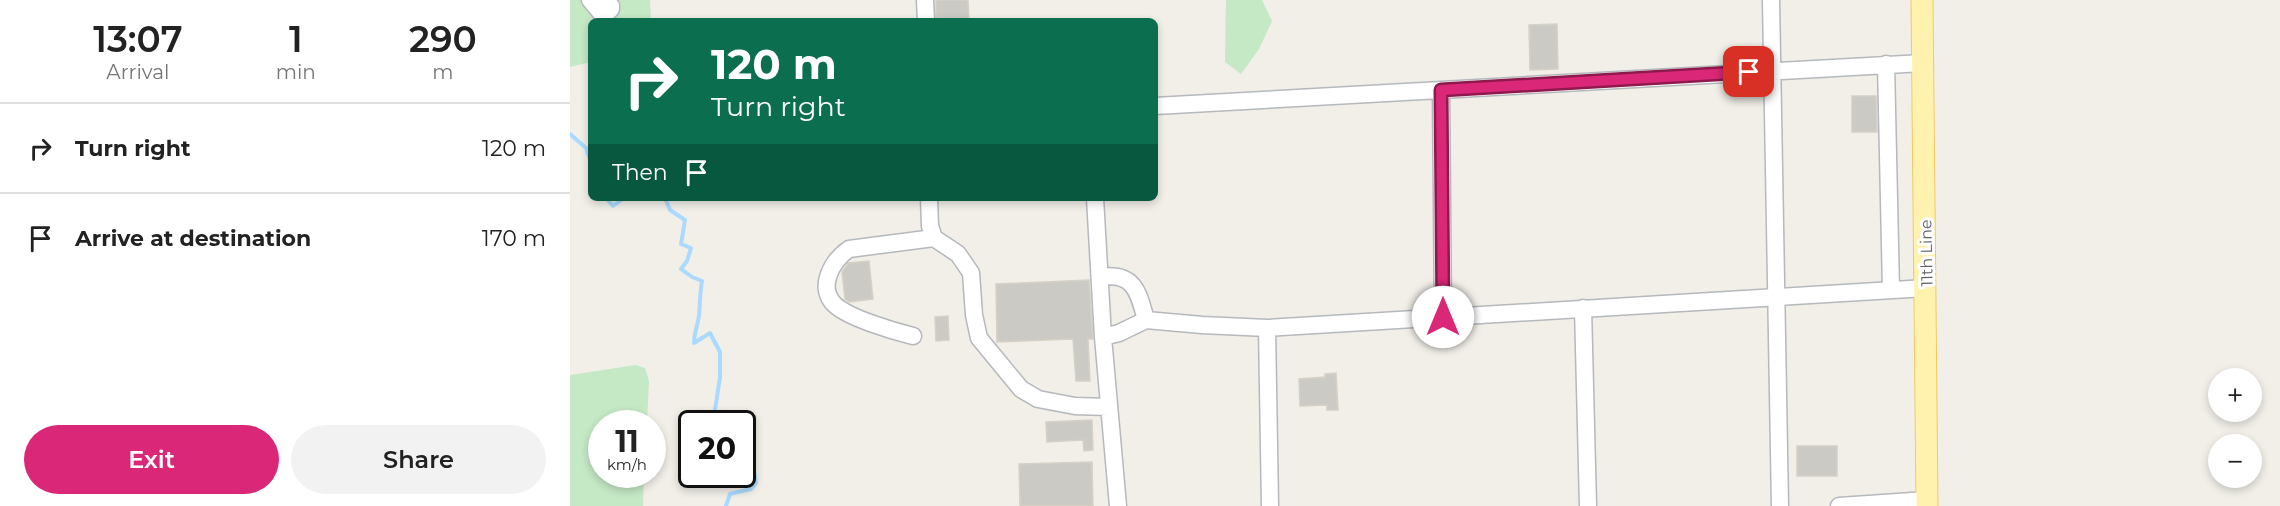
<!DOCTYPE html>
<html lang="en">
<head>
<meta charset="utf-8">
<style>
	:root { --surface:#fff; --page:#f2f2f2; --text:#222; --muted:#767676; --line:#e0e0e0; --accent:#db2777 }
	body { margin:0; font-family:Montserrat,sans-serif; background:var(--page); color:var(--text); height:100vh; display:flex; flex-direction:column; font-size:22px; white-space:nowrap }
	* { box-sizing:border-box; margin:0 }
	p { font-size:20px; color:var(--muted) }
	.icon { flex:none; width:33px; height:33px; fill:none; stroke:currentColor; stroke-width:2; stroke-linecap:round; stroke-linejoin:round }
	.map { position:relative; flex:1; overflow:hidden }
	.side { display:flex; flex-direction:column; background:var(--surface); width:570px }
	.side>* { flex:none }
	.hud { position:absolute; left:18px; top:18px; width:570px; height:183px; border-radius:9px; box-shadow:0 3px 9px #0003; background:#0b6e4f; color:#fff; overflow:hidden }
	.buttons { position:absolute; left:1638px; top:368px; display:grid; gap:12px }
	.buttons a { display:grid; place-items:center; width:54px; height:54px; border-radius:50%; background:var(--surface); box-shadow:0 3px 9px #0003; font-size:30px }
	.speed { position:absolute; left:18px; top:410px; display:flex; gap:12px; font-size:30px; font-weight:700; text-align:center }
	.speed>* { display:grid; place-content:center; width:78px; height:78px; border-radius:50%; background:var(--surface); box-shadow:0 3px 9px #0003; line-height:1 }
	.speed small { font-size:15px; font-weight:400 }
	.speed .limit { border:3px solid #111; border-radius:9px; background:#fff; color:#111 }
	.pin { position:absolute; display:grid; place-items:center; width:51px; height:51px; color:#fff; margin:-26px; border-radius:12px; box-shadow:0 3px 9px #0006 }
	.me { position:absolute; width:66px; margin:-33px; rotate:0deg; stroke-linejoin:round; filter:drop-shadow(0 0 4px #0008) }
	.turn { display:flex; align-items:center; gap:21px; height:126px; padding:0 24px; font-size:27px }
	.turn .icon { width:78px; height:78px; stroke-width:2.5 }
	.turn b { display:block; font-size:42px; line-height:51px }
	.then { display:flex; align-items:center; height:57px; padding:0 24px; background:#0003; gap:12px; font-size:22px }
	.eta { display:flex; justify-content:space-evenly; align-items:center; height:102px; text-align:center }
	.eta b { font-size:36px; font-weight:600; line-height:42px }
	.primary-button { display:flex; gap:12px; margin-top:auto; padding:12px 24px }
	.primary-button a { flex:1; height:69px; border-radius:36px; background:var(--accent); color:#fff; font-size:24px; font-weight:600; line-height:69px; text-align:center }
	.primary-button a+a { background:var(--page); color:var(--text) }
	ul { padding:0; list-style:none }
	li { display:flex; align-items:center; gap:18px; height:90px; padding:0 24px; border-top:2px solid var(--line) }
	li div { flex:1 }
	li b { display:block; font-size:22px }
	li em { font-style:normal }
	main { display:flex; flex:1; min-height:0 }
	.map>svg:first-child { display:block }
	.green { fill:#c5e8c5 }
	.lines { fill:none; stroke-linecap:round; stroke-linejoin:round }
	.stream { stroke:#aadaff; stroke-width:4 }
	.building { fill:#cccac5; stroke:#d6d1c6; stroke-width:1.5 }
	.minor-casing { stroke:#b5b8bc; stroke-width:19 }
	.major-casing { stroke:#f2c960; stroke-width:23 }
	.minor { stroke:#fff; stroke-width:16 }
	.major { stroke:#fff2af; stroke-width:21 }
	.route-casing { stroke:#8e194d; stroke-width:15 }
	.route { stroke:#db2777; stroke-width:10 }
	.labels { text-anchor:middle; stroke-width:6; stroke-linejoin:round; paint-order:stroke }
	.street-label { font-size:16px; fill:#5f6368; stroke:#fff }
</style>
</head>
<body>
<main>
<section class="side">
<div class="eta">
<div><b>13:07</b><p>Arrival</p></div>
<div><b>1</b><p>min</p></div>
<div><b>290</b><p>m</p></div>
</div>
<ul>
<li><svg class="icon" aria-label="right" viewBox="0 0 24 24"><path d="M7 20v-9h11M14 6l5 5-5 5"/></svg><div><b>Turn right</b></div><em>120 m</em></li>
<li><svg class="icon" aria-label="arrive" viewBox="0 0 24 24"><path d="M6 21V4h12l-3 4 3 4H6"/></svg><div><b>Arrive at destination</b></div><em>170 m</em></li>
</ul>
<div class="primary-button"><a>Exit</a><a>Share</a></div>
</section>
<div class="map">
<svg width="1710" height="506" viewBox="0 0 1710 506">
	<rect width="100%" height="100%" fill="#f1efe8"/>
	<path class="green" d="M 0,0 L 80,0 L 81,21 L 21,21 L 21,62 L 0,67 Z
		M 656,0 L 692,0 L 702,21 L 689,49 L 671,74 L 655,62 Z
		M 66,365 L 75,368 L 79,381 L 77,423 L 32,423 L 32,474 L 74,474 L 73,506 L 0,506 L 0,375 Z"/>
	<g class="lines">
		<path class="stream" d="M 0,134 L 16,148 L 21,162
			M 36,198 L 43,206 L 54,198
			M 95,198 L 100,210 L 115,220 L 111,244 L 121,248 L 117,261 L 111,269 L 122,277 L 132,281 C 130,292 130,304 129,315 C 128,325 124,332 124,343 L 140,333 L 150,352 L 150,377 L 143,423
			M 156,506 L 160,494 L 181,489 L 186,483 L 182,459 L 172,460"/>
	</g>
	<path class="building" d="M 366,0 L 398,0 L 399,21 L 366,21 Z
		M 987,24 L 988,69 L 960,70 L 959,25 Z
		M 1282,96 L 1306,96 L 1307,132 L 1282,132 Z
		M 299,261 L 303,299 L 279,302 L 275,299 L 272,272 L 278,263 Z
		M 519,280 L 523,339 L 518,339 L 520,381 L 506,381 L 503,339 L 427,342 L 426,284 Z
		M 378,316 L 379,340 L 366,341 L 365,317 Z
		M 766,373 L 768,410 L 757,410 L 757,405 L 730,406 L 729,379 L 755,377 L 755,374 Z
		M 522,420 L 523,450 L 514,451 L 513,440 L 477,442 L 476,422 Z
		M 1227,446 L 1267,446 L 1267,476 L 1227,476 Z
		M 522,462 L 523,506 L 450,506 L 449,464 Z"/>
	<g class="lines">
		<defs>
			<path id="minor" d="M 20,0 L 30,12 L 35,14 L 41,9 L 41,6 L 24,0
				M 355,0 L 356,21
				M 1201,0 L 1210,506
				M 1316,64 L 1321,290
				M 871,90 L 873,317
				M 585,106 L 1353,63
				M 359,198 L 360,226 L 364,238 L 388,254 L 401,273 L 404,315 L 409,338 L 451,389 L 468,399 L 505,406 L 539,407
				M 525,198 L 533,337 L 548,506
				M 530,277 C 564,272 568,291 576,320 L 632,325 L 697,328 L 1356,288
				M 1013,308 L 1018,506
				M 697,328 L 700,506
				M 343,336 C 323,331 279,318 265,305 C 246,287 263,260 279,249 L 364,238
				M 533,337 L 549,333 L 576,320
				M 1269,506 L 1357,500"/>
			<path id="major" d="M 1352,0 L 1357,506"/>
		</defs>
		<use href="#minor" class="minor-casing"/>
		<use href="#major" class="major-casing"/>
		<use href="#minor" class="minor"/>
		<use href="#major" class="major"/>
	</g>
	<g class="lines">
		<defs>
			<path id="route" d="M 873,317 L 871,90 L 1179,72"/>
		</defs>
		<use href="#route" class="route-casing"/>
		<use href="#route" class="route"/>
	</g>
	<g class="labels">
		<g class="street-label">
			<text transform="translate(1356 253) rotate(-91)" y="6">11th Line</text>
		</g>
	</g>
</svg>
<div class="buttons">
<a>+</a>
<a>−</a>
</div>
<div class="speed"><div>11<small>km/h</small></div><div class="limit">20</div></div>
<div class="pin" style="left:1179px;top:72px;background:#d93025"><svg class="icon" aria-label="arrive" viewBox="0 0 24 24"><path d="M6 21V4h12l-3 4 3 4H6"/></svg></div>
<svg class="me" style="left:873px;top:317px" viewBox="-20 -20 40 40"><circle r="19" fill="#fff"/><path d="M0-13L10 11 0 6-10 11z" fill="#db2777"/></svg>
<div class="hud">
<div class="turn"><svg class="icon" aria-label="right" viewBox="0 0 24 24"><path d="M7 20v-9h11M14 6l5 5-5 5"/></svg><div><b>120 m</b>Turn right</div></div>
<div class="then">Then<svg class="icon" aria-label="arrive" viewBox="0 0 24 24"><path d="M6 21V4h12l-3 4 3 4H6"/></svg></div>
</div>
</div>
</main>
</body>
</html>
